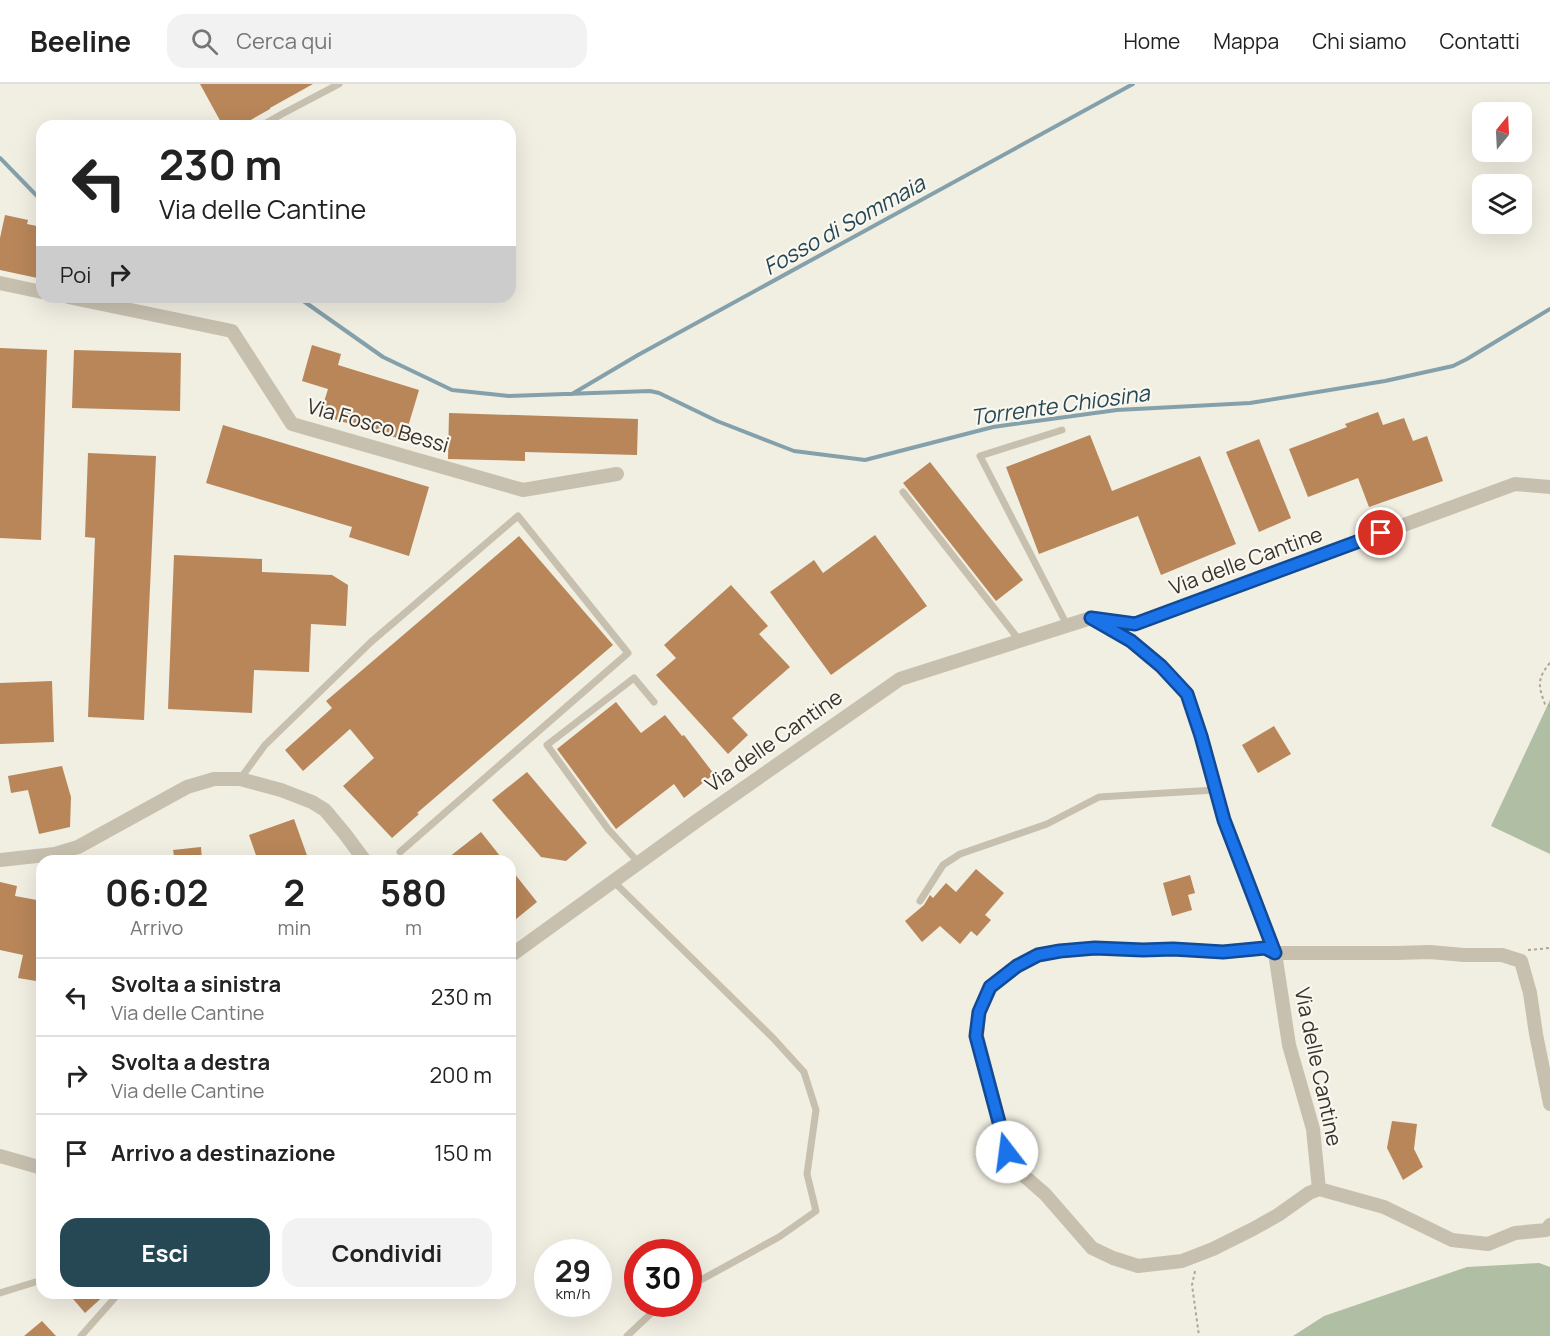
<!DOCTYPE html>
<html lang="it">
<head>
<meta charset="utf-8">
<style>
	:root { --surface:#fff; --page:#f2f2f2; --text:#222; --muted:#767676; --line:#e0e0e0; --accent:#264855 }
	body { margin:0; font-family:Manrope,sans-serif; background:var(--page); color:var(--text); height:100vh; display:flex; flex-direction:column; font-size:22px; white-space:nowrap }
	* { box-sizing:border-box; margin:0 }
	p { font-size:20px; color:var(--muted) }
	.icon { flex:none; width:33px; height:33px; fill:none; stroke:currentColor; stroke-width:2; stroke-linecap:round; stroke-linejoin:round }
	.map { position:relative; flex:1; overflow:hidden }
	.drawer { position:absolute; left:36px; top:771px; width:480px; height:444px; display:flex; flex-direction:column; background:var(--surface); border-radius:18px; box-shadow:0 6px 24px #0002 }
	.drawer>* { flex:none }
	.banner { position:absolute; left:36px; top:36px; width:480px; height:183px; border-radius:18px; box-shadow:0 6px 24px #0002; background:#fff; color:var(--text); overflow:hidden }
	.needle { width:39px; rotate:18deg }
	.fabs { position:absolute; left:1472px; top:18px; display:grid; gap:12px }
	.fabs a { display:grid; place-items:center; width:60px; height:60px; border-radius:12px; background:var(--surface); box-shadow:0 6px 24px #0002; font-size:30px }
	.speed { position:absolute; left:534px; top:1155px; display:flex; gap:12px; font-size:30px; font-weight:700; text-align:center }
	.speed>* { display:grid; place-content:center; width:78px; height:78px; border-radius:50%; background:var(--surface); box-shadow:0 6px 24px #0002; line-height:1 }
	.speed small { font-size:15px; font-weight:400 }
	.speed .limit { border:9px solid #d22; background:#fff; color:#111 }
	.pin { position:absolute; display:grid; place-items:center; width:51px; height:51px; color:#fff; margin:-26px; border:3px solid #fff; border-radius:50%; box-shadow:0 2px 6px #0007 }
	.me { position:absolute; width:66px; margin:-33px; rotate:345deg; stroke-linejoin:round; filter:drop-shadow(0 0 4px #0008) }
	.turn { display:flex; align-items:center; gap:21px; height:126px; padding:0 24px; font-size:27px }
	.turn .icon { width:78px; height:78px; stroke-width:2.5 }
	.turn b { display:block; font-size:42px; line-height:51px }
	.then { display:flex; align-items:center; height:57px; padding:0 24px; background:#0003; gap:12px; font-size:22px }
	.eta { display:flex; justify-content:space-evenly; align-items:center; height:102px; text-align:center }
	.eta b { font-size:36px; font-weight:700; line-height:42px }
	.cta { display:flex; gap:12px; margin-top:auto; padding:12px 24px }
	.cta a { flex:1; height:69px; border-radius:18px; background:var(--accent); color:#fff; font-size:24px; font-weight:700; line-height:69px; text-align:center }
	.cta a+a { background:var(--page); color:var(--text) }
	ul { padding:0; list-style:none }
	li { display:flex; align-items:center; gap:18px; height:78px; padding:0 24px; border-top:2px solid var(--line) }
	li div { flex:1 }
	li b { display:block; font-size:22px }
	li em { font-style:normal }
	header { display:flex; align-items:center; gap:36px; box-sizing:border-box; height:84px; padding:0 30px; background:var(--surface); border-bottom:2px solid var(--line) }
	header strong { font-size:28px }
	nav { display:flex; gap:33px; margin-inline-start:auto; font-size:21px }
	.search { width:420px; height:54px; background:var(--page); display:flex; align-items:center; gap:15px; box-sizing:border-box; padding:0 21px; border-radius:18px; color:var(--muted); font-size:22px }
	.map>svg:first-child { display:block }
	.green { fill:#b0bfa4 }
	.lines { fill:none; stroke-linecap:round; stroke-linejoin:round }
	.stream { stroke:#84a1ab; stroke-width:4 }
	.building { fill:#b88659 }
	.path { stroke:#afa695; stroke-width:2; stroke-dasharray:3 3; stroke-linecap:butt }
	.service { stroke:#c8c0af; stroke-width:7 }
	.minor { stroke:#c8c0af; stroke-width:14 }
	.route-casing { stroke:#114b97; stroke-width:15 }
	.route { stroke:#1a73e8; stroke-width:10 }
	.labels { text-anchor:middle; stroke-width:4.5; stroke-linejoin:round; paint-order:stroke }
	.street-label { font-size:21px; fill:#38332c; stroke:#f9f7ef }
	.water-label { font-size:22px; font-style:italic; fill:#264855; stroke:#f9f7ef }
</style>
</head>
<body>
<header>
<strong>Beeline</strong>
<div class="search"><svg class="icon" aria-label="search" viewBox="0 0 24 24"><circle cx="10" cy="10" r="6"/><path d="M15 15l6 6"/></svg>Cerca qui</div>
<nav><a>Home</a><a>Mappa</a><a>Chi siamo</a><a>Contatti</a></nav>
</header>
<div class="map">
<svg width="1550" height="1252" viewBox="0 0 1550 1252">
	<rect width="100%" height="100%" fill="#f1eee2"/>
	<path class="green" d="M 1550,616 L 1550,770 L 1491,742 Z
		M 1539,1179 L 1550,1183 L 1550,1252 L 1293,1252 L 1324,1232 L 1467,1183 Z"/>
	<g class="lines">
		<path class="stream" d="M 0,74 L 37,112 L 42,115
			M 294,213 L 302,216 L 383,273 L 452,306 L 509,312 L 650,307 L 659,309 L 717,337 L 794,367 L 865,376 L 993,343 L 1117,326 L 1250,319 L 1385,297 L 1453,282 L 1467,275 L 1550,225
			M 572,310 L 638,271 L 1133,0"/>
	</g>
	<path class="building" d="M 200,0 L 313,0 L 270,24 L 270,25 L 240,42 L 223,42 Z
		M 5,131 L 28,136 L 27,140 L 42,143 L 42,195 L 0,186 L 0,154 Z
		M 312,261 L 341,270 L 338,281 L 419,306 L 404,356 L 320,331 L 328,305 L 302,297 Z
		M 0,264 L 47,266 L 41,456 L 0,454 Z
		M 74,266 L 181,269 L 180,327 L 72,324 Z
		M 1378,328 L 1383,341 L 1404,334 L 1413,357 L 1427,352 L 1443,397 L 1369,423 L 1358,394 L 1308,413 L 1289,365 L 1347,343 L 1345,340 Z
		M 449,329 L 638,335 L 637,371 L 525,368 L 525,377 L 448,375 Z
		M 223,341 L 429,403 L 409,472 L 349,453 L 352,443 L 206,399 Z
		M 1090,351 L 1112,407 L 1200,372 L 1236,460 L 1161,491 L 1138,432 L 1039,470 L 1006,383 Z
		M 1259,355 L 1291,434 L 1259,448 L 1226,368 Z
		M 88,369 L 156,372 L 144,636 L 88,633 L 95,454 L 85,453 Z
		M 930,378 L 1023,496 L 996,517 L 903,399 Z
		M 875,451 L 927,522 L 831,591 L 770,508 L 814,476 L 823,489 Z
		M 519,452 L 613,561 L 417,729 L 419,730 L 392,754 L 343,702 L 374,674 L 350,645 L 303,687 L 285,666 L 332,624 L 326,617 Z
		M 174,471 L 262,475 L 262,488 L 332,491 L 348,501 L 346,542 L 311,540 L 309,588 L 254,586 L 252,629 L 168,625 Z
		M 731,501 L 768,542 L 759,550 L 790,583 L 732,634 L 748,651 L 728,670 L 656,591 L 676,574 L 664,561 Z
		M 52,597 L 54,658 L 0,660 L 0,599 Z
		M 616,618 L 641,649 L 665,631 L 682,652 L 684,651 L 714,690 L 684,714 L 674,700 L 616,745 L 557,665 Z
		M 1274,642 L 1291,670 L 1258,689 L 1242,661 Z
		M 62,682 L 71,713 L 70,743 L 39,750 L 28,706 L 11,709 L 8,692 Z
		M 527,688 L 587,759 L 566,777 L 541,773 L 492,716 Z
		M 294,735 L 309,777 L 258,777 L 249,751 Z
		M 481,748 L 504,777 L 444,777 Z
		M 201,763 L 202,777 L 175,777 L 173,766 Z
		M 510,784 L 537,818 L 510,840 Z
		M 976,785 L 1004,809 L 985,831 L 991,836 L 977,852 L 971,847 L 960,860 L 940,842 L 922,858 L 905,837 L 924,821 L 930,811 L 933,814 L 946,799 L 956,808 Z
		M 1190,791 L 1195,809 L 1188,811 L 1192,826 L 1172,832 L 1163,799 Z
		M 0,798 L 17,802 L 15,812 L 42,817 L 42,898 L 18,894 L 23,871 L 0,866 Z
		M 1392,1037 L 1417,1040 L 1414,1065 L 1423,1083 L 1403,1096 L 1387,1064 Z
		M 68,1209 L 107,1209 L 85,1229 Z
		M 42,1237 L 56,1252 L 24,1252 Z"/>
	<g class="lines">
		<path class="path" d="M 1550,579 C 1537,594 1538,602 1545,620 L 1550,622
			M 1528,866 L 1550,864
			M 1195,1187 L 1192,1201 L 1199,1252"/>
		<path class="service" d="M 261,42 L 282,30 L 339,0
			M 1062,346 L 980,372 L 1067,541
			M 903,408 L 1020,557
			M 240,695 L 265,661 L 371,558 L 518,432 L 628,569 L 400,768
			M 639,779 L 608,745 L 547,661 L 634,594 L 654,618
			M 613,797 L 773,954 L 804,988 L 816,1026 L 807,1090 L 816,1127 L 779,1153 L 688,1203
			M 920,817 L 943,781 L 960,770 L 1047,740 L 1099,713 L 1215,706
			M 0,1209 L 42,1196
			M 81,1252 L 119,1209
			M 627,1252 L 661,1220"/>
		<path class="minor" d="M 0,199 L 42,208
			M 68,213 L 232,247 L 292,340 L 523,406 L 617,390
			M 1098,538 L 1131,557 L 1161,582 L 1187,610 L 1201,652 L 1224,736 L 1275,869 L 1289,961 L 1313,1045 L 1319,1105
			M 0,776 L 55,770 L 78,763 L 187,703 L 214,695 L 240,695 L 281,706 L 312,718 L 325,726 L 345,750 L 365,777
			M 510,872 L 698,736 L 900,595 L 1091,534 L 1135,540 L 1515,400 L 1550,403
			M 1550,1020 L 1536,950 L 1530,909 L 1521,877 L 1502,871 L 1464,871 L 1430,868 L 1396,869 L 1275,869 L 1265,864 L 1223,868 L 1173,865 L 1143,866 L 1095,864 L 1060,867 L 1038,871 L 1017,882 L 991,903 L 979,929 L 977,952 L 1007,1068 L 1022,1090 L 1045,1110 L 1092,1164 L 1113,1174 L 1138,1182 L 1182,1177 L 1213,1165 L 1253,1145 L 1278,1131 L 1309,1109 L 1319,1105 L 1384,1123 L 1452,1156 L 1488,1160 L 1515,1149 L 1546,1146 L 1550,1141
			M 0,1072 L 42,1084"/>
	</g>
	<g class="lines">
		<defs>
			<path id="route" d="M 1007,1068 L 976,952 L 979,928 L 990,903 L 1017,882 L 1038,871 L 1060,867 L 1095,864 L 1143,866 L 1173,865 L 1223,868 L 1265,864 L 1275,869 L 1224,736 L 1201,652 L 1187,610 L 1161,582 L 1131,557 L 1091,534 L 1135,540 L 1381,449"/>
		</defs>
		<use href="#route" class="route-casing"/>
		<use href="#route" class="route"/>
	</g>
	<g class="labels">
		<g class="street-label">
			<text transform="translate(378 342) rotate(16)" y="7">Via Fosco Bessi</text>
			<text transform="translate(1246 477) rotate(-20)" y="7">Via delle Cantine</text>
			<text transform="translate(774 657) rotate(-35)" y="7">Via delle Cantine</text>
			<text transform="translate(1318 983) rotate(78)" y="7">Via delle Cantine</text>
		</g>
		<g class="water-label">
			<text transform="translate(844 141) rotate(-29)" y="8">Fosso di Sommaia</text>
			<text transform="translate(1060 321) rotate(-8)" y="8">Torrente Chiosina</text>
		</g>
	</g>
</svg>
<div class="fabs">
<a><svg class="needle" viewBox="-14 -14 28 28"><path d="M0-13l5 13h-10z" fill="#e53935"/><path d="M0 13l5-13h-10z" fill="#767676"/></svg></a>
<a><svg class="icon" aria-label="layers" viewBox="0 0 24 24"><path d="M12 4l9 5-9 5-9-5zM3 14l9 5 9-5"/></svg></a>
</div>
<div class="speed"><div>29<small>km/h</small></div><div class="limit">30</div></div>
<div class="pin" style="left:1381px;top:449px;background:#d93025"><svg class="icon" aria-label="arrive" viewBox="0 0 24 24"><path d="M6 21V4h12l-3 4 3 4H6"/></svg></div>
<svg class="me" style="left:1007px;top:1068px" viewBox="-20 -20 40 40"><circle r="19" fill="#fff"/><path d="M0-13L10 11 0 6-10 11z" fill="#1a73e8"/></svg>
<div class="banner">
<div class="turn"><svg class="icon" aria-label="left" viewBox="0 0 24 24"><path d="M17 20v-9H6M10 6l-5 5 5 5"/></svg><div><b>230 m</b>Via delle Cantine</div></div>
<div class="then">Poi<svg class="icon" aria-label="right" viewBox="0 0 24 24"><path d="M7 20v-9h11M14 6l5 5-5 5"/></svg></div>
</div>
<section class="drawer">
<div class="eta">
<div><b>06:02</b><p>Arrivo</p></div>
<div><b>2</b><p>min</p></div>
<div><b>580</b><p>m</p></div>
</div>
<ul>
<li><svg class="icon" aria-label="left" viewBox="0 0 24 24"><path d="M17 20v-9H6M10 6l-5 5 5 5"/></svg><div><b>Svolta a sinistra</b><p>Via delle Cantine</p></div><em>230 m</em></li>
<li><svg class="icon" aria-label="right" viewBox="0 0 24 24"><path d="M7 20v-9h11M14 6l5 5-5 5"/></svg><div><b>Svolta a destra</b><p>Via delle Cantine</p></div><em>200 m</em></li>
<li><svg class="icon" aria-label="arrive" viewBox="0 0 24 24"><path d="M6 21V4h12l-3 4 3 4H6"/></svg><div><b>Arrivo a destinazione</b></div><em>150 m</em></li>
</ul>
<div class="cta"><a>Esci</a><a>Condividi</a></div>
</section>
</div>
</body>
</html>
